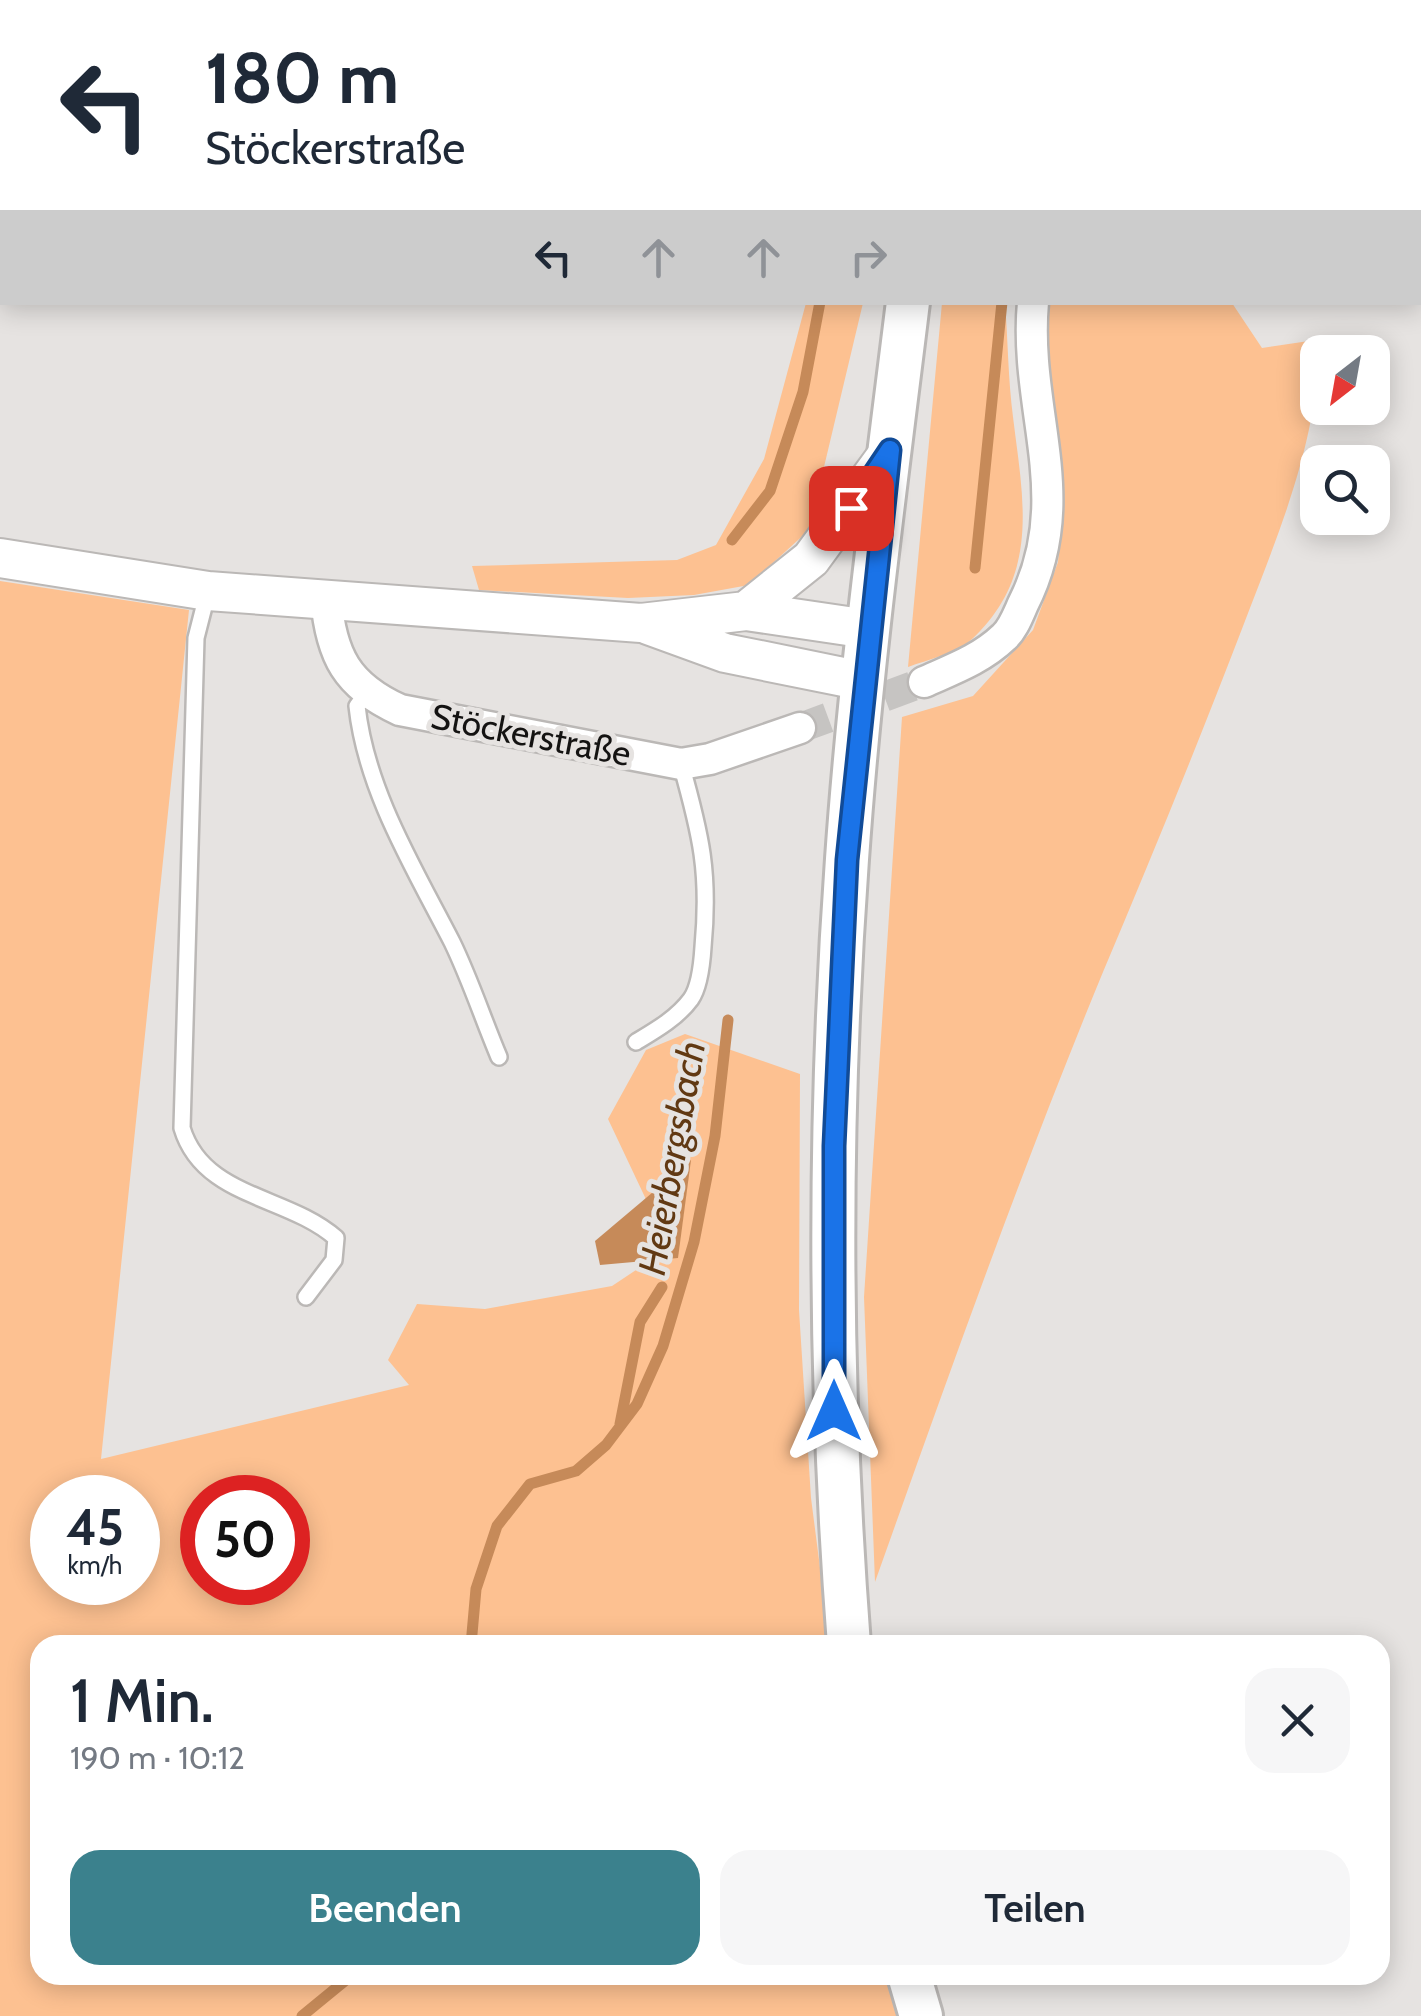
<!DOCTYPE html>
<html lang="de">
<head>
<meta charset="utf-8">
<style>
	:root { --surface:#fff; --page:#f6f6f7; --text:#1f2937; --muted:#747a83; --accent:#3b818d }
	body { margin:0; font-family:Cabin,sans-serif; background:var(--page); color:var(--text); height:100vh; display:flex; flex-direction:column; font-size:38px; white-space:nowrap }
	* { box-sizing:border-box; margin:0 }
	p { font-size:32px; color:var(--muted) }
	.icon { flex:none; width:55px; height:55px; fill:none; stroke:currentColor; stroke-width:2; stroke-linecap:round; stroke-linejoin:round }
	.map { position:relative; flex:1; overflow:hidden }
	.sheet { position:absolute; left:30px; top:1635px; width:1360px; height:350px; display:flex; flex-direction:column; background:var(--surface); border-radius:30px; box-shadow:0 5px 25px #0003 }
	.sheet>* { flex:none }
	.guide { position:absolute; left:0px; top:0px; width:1422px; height:305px; box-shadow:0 5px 25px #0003; background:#fff; color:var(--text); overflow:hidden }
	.needle { width:65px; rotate:211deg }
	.tools { position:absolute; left:1300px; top:335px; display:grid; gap:20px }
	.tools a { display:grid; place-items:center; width:90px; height:90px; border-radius:20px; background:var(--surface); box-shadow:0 5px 25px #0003; font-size:50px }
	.speed { position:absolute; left:30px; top:1475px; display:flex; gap:20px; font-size:50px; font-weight:700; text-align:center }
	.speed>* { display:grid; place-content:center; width:130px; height:130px; border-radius:50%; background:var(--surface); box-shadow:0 5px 25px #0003; line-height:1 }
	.speed small { font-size:25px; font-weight:400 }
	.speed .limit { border:15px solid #d22; background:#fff; color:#111 }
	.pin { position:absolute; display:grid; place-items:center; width:85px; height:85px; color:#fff; margin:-42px; border-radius:20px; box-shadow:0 5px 15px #0006 }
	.me { position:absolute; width:110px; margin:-55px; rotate:0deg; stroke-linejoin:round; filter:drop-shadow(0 0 8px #0008) }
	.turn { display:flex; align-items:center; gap:35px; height:210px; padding:0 40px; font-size:45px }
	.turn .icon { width:130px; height:130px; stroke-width:2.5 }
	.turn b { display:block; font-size:70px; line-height:85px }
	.lanes { display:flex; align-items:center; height:95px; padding:0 40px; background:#0003; justify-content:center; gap:50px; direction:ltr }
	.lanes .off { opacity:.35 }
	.round { display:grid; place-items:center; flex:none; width:105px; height:105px; border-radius:30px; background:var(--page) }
	.headline { display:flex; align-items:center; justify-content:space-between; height:170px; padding:0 40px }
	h1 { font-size:60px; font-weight:600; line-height:75px }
	.primary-button { display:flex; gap:20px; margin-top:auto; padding:20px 40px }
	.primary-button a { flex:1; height:115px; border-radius:30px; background:var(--accent); color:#fff; font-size:40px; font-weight:600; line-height:115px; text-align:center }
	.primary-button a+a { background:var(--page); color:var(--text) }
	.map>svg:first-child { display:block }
	.green { fill:#fdc191; fill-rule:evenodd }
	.water { fill:#c68a59 }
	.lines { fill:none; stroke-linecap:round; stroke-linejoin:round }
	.stream { stroke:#c68a59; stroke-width:11 }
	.minor-tunnel { stroke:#c6c4c2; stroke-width:30; stroke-dasharray:30 15; stroke-linecap:butt }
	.service-casing { stroke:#bbb8b6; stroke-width:20 }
	.minor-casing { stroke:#bbb8b6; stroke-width:35 }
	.tertiary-casing { stroke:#bbb8b6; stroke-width:42 }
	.secondary-casing { stroke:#bbb8b6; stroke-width:48 }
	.service { stroke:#fff; stroke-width:15 }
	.minor { stroke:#fff; stroke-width:30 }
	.tertiary { stroke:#fff; stroke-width:38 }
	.secondary { stroke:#fff; stroke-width:42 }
	.route-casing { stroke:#114b97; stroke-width:25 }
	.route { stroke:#1a73e8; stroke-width:18 }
	.labels { text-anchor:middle; stroke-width:10; stroke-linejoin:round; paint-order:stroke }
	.street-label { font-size:35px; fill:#141312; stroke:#e6e3e1 }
	.water-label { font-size:38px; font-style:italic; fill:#613913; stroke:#e6e3e1 }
</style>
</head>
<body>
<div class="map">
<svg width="1421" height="2016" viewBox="0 0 1421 2016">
	<rect width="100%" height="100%" fill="#e6e3e1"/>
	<path class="green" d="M 0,0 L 929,0 L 2,2 L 2,53 Z
		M 806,303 L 863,303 L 809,530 L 749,585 L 694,595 L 628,598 L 479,590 L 472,566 L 677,560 L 716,545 L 764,459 Z
		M 942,303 L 1005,303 C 1008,341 1008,379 1013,417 C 1023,500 1041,575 971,640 C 957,653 927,660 908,667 Z
		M 1047,303 L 1232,303 L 1262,348 L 1329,338 L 1325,352 L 1318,352 C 1317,444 1277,537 1245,621 C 1200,739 1152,856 1103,972 C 1020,1173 948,1377 875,1582 L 864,1297 L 902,717 L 973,696 L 1033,630 L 1058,562 L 1064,500 L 1046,368 Z
		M 0,581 L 189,610 L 101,1459 L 409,1385 L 388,1360 L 417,1304 L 485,1309 L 612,1286 L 669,1248 L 608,1119 L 646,1050 L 685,1034 L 800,1074 L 799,1310 L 811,1498 L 830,1645 L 40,1645 L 40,1975 L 897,1975 L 907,2016 L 0,2016 ZM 52,1498 L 138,1498 L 138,1582 L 52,1582 ZM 202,1498 L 288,1498 L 288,1582 L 202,1582 Z"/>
	<path class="water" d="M 691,1160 L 678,1258 L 600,1265 L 595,1241 Z"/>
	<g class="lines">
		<path class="stream" d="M 878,2 L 878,0
			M 1028,2 L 1028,0
			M 732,540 L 770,491 L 803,392 L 820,302
			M 975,568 L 1002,302
			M 620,1424 L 640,1322 L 662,1287
			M 471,1645 L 476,1589 L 497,1526 L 530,1484 L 576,1471 L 606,1445 L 637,1404 L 663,1346 L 694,1242 L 715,1136 L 728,1020
			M 302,2016 L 352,1975"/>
		<path class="minor-tunnel" d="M 800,728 L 924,682"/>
		<defs>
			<path id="service" d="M 1221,2 L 1221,0
				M 208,591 L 196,638 L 182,1128 C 203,1198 287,1195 336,1238 L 334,1260 L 306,1297
				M 366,694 L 357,706 C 366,790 414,868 452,942 C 470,979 483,1019 499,1057
				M 636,1042 C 656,1030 677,1018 691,999 C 700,986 702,963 703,947 C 710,873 701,835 681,764"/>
			<path id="minor" d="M 1061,2 L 1061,0
				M 326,598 C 331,656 347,686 400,710 L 681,764 L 710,759 L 800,728
				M 924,682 C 953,669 981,659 1004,637 C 1013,629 1018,615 1023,604 C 1077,498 1023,411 1033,302"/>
			<path id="tertiary" d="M 0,558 L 208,591 L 641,623 L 746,611 L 868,629
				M 746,611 L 811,559 L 890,451
				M 648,625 L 725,653 L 863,681"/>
			<path id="secondary" d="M 954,2 L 954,0
				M 849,1645 C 829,1384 828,1121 847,859 C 860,673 885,488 908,302
				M 909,1975 L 921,2016"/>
		</defs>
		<use href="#service" class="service-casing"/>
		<use href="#minor" class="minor-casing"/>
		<use href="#tertiary" class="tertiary-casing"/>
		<use href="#secondary" class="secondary-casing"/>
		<use href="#service" class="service"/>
		<use href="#minor" class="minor"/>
		<use href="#tertiary" class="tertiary"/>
		<use href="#secondary" class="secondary"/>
	</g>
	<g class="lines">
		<defs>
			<path id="route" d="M 834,1411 L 834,1146 L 847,860 L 890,450 L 851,508"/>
		</defs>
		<use href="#route" class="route-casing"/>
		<use href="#route" class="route"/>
	</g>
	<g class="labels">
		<g class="street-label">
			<text transform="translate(531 735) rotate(11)" y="12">Stöckerstraße</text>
		</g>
		<g class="water-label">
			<text transform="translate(672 1158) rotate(-80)" y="13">Heierbergsbach</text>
		</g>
	</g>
</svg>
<div class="tools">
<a><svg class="needle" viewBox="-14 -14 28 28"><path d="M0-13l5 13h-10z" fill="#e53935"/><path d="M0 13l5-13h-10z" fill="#747a83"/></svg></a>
<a><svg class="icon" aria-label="search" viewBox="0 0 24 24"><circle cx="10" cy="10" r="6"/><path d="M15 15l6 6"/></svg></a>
</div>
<div class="speed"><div>45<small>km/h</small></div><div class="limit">50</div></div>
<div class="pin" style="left:851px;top:508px;background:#d93025"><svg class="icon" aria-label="arrive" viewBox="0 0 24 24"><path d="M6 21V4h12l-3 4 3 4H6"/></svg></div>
<svg class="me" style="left:834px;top:1411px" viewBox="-20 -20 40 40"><path d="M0-17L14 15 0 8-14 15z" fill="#1a73e8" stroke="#fff" stroke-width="4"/></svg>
<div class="guide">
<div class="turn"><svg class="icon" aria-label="left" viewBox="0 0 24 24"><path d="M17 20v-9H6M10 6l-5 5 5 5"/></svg><div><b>180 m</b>Stöckerstraße</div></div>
<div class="lanes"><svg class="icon" aria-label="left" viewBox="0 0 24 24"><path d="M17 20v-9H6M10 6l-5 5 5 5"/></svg><svg class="icon off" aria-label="ahead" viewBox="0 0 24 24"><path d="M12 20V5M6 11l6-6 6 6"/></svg><svg class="icon off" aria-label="ahead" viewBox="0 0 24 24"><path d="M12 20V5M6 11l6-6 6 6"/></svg><svg class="icon off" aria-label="right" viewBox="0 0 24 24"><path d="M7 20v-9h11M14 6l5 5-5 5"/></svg></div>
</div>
<section class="sheet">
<div class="headline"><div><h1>1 Min.</h1><p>190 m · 10:12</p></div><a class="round"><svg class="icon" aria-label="close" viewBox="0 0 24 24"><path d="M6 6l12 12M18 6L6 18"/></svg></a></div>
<div class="primary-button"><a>Beenden</a><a>Teilen</a></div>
</section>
</div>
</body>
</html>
